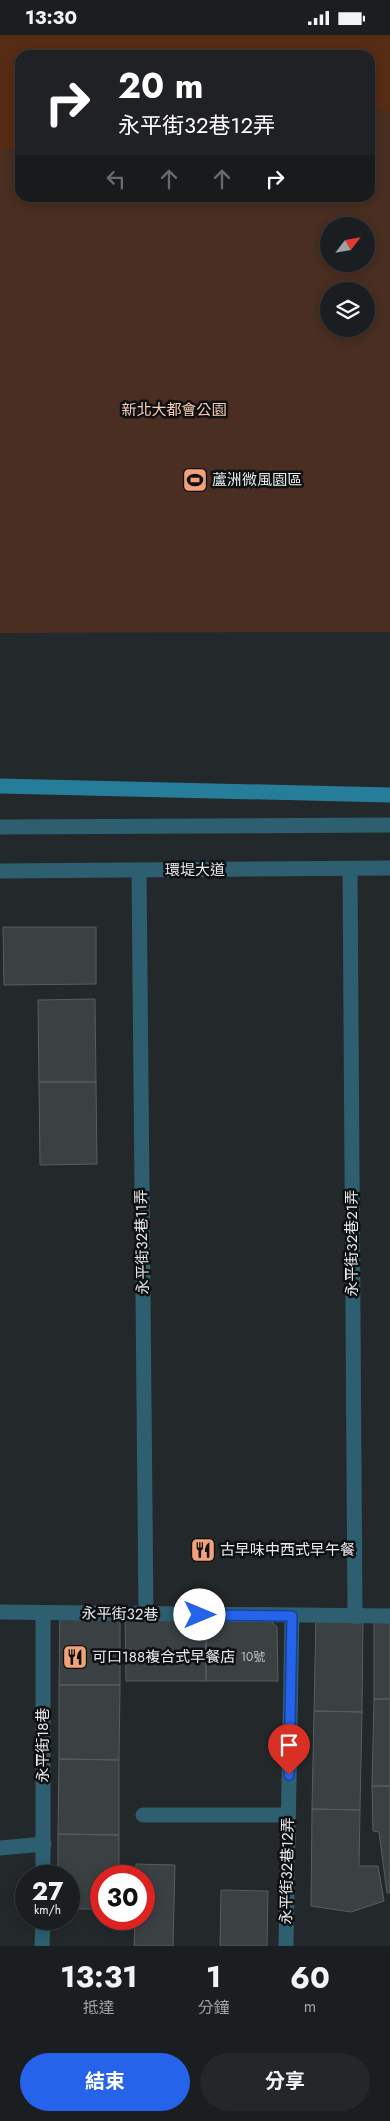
<!DOCTYPE html>
<html lang="zh-TW">
<head>
<meta charset="utf-8">
<style>
	:root { --surface:#1a1e20; --page:#232729; --text:#f1f3f6; --muted:#9fa2a5; --line:#383c3e; --accent:#2563eb }
	body { margin:0; font-family:Jost,"Noto Sans TC",sans-serif; background:var(--page); color:var(--text); height:100vh; display:flex; flex-direction:column; font-size:19px; white-space:nowrap }
	* { box-sizing:border-box; margin:0 }
	p { font-size:16px; color:var(--muted) }
	.icon { flex:none; width:28px; height:28px; fill:none; stroke:currentColor; stroke-width:2; stroke-linecap:round; stroke-linejoin:round }
	.map { position:relative; height:1911px; overflow:hidden }
	.sheet { display:flex; flex-direction:column; background:var(--surface); flex:1 }
	.sheet>* { flex:none }
	.guide { position:absolute; left:15px; top:15px; width:360px; height:152px; border-radius:15px; box-shadow:0 2px 12px #0003,0 0 0 1px var(--line); background:#202124; color:#fff; overflow:hidden }
	.needle { width:32px; rotate:59deg }
	.controls { position:absolute; left:320px; top:182px; display:grid; gap:10px }
	.controls a { display:grid; place-items:center; width:55px; height:55px; border-radius:50%; background:var(--surface); box-shadow:0 2px 12px #0003,0 0 0 1px var(--line); font-size:25px }
	.speed { position:absolute; left:15px; top:1830px; display:flex; gap:10px; font-size:25px; font-weight:700; text-align:center }
	.speed>* { display:grid; place-content:center; width:65px; height:65px; border-radius:50%; background:var(--surface); box-shadow:0 2px 12px #0003,0 0 0 1px var(--line); line-height:1 }
	.speed small { font-size:12px; font-weight:400 }
	.speed .limit { border:8px solid #d22; background:#fff; color:#111 }
	.pin { position:absolute; display:grid; place-items:center; width:42px; height:42px; color:#fff; margin:-51px -21px; border-radius:50% 50% 50% 0; rotate:-45deg; box-shadow:0 0 5px #0007 }
	.pin .icon { rotate:45deg }
	.me { position:absolute; width:55px; margin:-28px; rotate:90deg; stroke-linejoin:round; filter:drop-shadow(0 0 4px #0008) }
	.turn { display:flex; align-items:center; gap:18px; height:105px; padding:0 20px; font-size:22px }
	.turn .icon { width:65px; height:65px; stroke-width:2.5 }
	.turn b { display:block; font-size:35px; line-height:42px }
	.lanes { display:flex; align-items:center; height:48px; padding:0 20px; background:#0003; justify-content:center; gap:25px; direction:ltr }
	.lanes .off { opacity:.35 }
	.eta { display:flex; justify-content:space-evenly; align-items:center; height:85px; text-align:center }
	.eta b { font-size:30px; font-weight:700; line-height:35px }
	.cta { display:flex; gap:10px; margin-top:auto; padding:10px 20px }
	.cta a { flex:1; height:58px; border-radius:30px; background:var(--accent); color:#fff; font-size:20px; font-weight:700; line-height:58px; text-align:center }
	.cta a+a { background:var(--page); color:var(--text) }
	.status { display:flex; justify-content:space-between; align-items:center; height:35px; padding:0 25px; background:var(--surface); direction:ltr }
	.status svg { height:14px; fill:currentColor }
	.map>svg:first-child { display:block }
	.green { fill:#492e21; fill-rule:evenodd }
	.water { fill:#572c15 }
	.building { fill:#3b4143; stroke:#585d5f }
	.lines { fill:none; stroke-linecap:round; stroke-linejoin:round }
	.service { stroke:#2e5f70; stroke-width:15 }
	.minor { stroke:#2e5f70; stroke-width:15 }
	.tertiary { stroke:#2e5f70; stroke-width:15 }
	.secondary { stroke:#267d99; stroke-width:15 }
	.route-casing { stroke:#184099; stroke-width:12 }
	.route { stroke:#2563eb; stroke-width:9 }
	.labels { text-anchor:middle; stroke-width:5; stroke-linejoin:round; paint-order:stroke }
	.number-label { font-size:12px; fill:#bdc0c2 }
	.park-label { font-size:15px; fill:#fccdb6; stroke:#0e1011 }
	.poi-label { font-size:15px; fill:#e8ebec; stroke:#0e1011; text-anchor:start }
	.street-label { font-size:15px; fill:#e8ebec; stroke:#0e1011 }
</style>
</head>
<body>
<div class="status"><b>13:30</b><svg viewBox="0 0 49 12"><path d="M0 12V9h3v3zM5 12V6h3v6zM10 12V3h3v9zM15 12V0h3v12zM26 1h20v11H26zM47 4h2v5h-2z"/></svg></div>
<div class="map">
<svg width="390" height="1911" viewBox="0 0 390 1911">
	<rect width="100%" height="100%" fill="#23282a"/>
	<path class="green" d="M 0,0 L 390,0 L 390,597 L 0,598 ZM 20,20 L 370,20 L 370,162 L 20,162 ZM 329,191 L 366,191 L 366,229 L 329,229 ZM 329,256 L 366,256 L 366,294 L 329,294 Z"/>
	<path class="water" d="M 0,0 L 390,0 L 390,78 L 370,71 L 370,20 L 20,20 L 20,111 L 0,116 Z"/>
	<path class="building" d="M 3,892 L 96,892 L 96,949 L 4,950 Z
		M 95,964 L 96,1047 L 39,1047 L 38,965 Z
		M 39,1047 L 96,1047 L 97,1129 L 40,1130 Z
		M 206,1573 L 259,1574 L 277,1592 L 278,1646 L 206,1646 Z
		M 206,1573 L 206,1646 L 126,1646 L 125,1574 Z
		M 60,1575 L 120,1576 L 120,1650 L 59,1650 Z
		M 374,1576 L 390,1576 L 390,1664 L 374,1664 Z
		M 316,1579 L 363,1580 L 362,1677 L 314,1676 Z
		M 59,1650 L 120,1650 L 119,1725 L 59,1724 Z
		M 374,1664 L 390,1664 L 390,1751 L 372,1751 Z
		M 314,1676 L 362,1677 L 360,1775 L 312,1774 Z
		M 59,1724 L 119,1725 L 119,1800 L 58,1799 Z
		M 372,1751 L 390,1751 L 390,1858 L 387,1858 L 379,1797 L 373,1796 Z
		M 312,1774 L 360,1775 L 359,1831 L 378,1831 L 384,1866 L 351,1877 L 311,1871 Z
		M 58,1799 L 119,1800 L 119,1841 L 101,1841 L 101,1874 L 69,1874 L 69,1841 L 58,1841 Z
		M 136,1829 L 175,1830 L 173,1911 L 134,1911 L 135,1884 L 144,1884 L 144,1841 L 136,1841 Z
		M 221,1855 L 268,1856 L 267,1911 L 220,1911 Z"/>
	<g class="lines">
		<path class="service" d="M 139,835 L 146,1579
			M 43,1578 L 43,1841
			M 143,1780 L 288,1780
			M 0,1813 L 44,1809
			M 42,1911 L 43,1884
			M 286,1911 L 292,1581"/>
		<path class="minor" d="M 350,834 L 355,1582
			M 0,1577 L 390,1581"/>
		<path class="tertiary" d="M 0,792 L 390,790
			M 0,836 L 390,833"/>
		<path class="secondary" d="M 0,751 L 390,760"/>
	</g>
	<g class="lines">
		<defs>
			<path id="route" d="M 200,1580 L 292,1581 L 289,1740"/>
		</defs>
		<use href="#route" class="route-casing"/>
		<use href="#route" class="route"/>
	</g>
	<defs>
		<symbol id="stadium-square" viewBox="-11 -11 22 22"><rect x="-9" y="-9" width="18" height="18" rx="4" fill="#f1a27b" stroke="#0e1011"/><path d="M0-5a6.5 5 0 1 0 0 10a6.5 5 0 1 0 0-10ZM-3.5-1.8h7v3.6h-7Z" fill="#111"/></symbol>
		<symbol id="restaurant-square" viewBox="-11 -11 22 22"><rect x="-9" y="-9" width="18" height="18" rx="4" fill="#f1a27b" stroke="#0e1011"/><path d="M-5-6h1v4h1v-4h1v4h1v-4h1v5L-1.5 .5V6h-2V.5L-5-1ZM5-6V6H3V1.5H1.5Q1.5-4 5-6Z" fill="#111"/></symbol>
	</defs>
	<g fill-rule="evenodd">
		<use href="#stadium-square" x="181" y="431" width="28" height="28"/>
		<use href="#restaurant-square" x="189" y="1501" width="28" height="28"/>
		<use href="#restaurant-square" x="61" y="1608" width="28" height="28"/>
	</g>
	<g class="labels">
		<g class="number-label">
			<text x="253" y="1626">10號</text>
		</g>
		<g class="park-label">
			<text x="174" y="380">新北大都會公園</text>
		</g>
		<g class="poi-label">
			<text x="212" y="450">蘆洲微風園區</text>
			<text x="220" y="1520">古早味中西式早午餐</text>
			<text x="92" y="1627">可口188複合式早餐店</text>
		</g>
		<g class="street-label">
			<text x="195" y="840">環堤大道</text>
			<text transform="translate(142 1207) rotate(-91)" y="5">永平街32巷11弄</text>
			<text transform="translate(352 1208) rotate(-90)" y="5">永平街32巷21弄</text>
			<text transform="translate(120 1579) rotate(1)" y="5">永平街32巷</text>
			<text transform="translate(43 1710) rotate(-90)" y="5">永平街18巷</text>
			<text transform="translate(287 1836) rotate(-89)" y="5">永平街32巷12弄</text>
		</g>
	</g>
</svg>
<div class="controls">
<a><svg class="needle" viewBox="-14 -14 28 28"><path d="M0-13l5 13h-10z" fill="#e53935"/><path d="M0 13l5-13h-10z" fill="#9fa2a5"/></svg></a>
<a><svg class="icon" aria-label="layers" viewBox="0 0 24 24"><path d="M12 4l9 5-9 5-9-5zM3 14l9 5 9-5"/></svg></a>
</div>
<div class="speed"><div>27<small>km/h</small></div><div class="limit">30</div></div>
<div class="pin" style="left:289px;top:1740px;background:#d93025"><svg class="icon" aria-label="arrive" viewBox="0 0 24 24"><path d="M6 21V4h12l-3 4 3 4H6"/></svg></div>
<svg class="me" style="left:200px;top:1580px" viewBox="-20 -20 40 40"><circle r="19" fill="#fff"/><path d="M0-13L10 11 0 6-10 11z" fill="#2563eb"/></svg>
<div class="guide">
<div class="turn"><svg class="icon" aria-label="right" viewBox="0 0 24 24"><path d="M7 20v-9h11M14 6l5 5-5 5"/></svg><div><b>20 m</b>永平街32巷12弄</div></div>
<div class="lanes"><svg class="icon off" aria-label="left" viewBox="0 0 24 24"><path d="M17 20v-9H6M10 6l-5 5 5 5"/></svg><svg class="icon off" aria-label="ahead" viewBox="0 0 24 24"><path d="M12 20V5M6 11l6-6 6 6"/></svg><svg class="icon off" aria-label="ahead" viewBox="0 0 24 24"><path d="M12 20V5M6 11l6-6 6 6"/></svg><svg class="icon" aria-label="right" viewBox="0 0 24 24"><path d="M7 20v-9h11M14 6l5 5-5 5"/></svg></div>
</div>
</div>
<section class="sheet">
<div class="eta">
<div><b>13:31</b><p>抵達</p></div>
<div><b>1</b><p>分鐘</p></div>
<div><b>60</b><p>m</p></div>
</div>
<div class="cta"><a>結束</a><a>分享</a></div>
</section>
</body>
</html>
